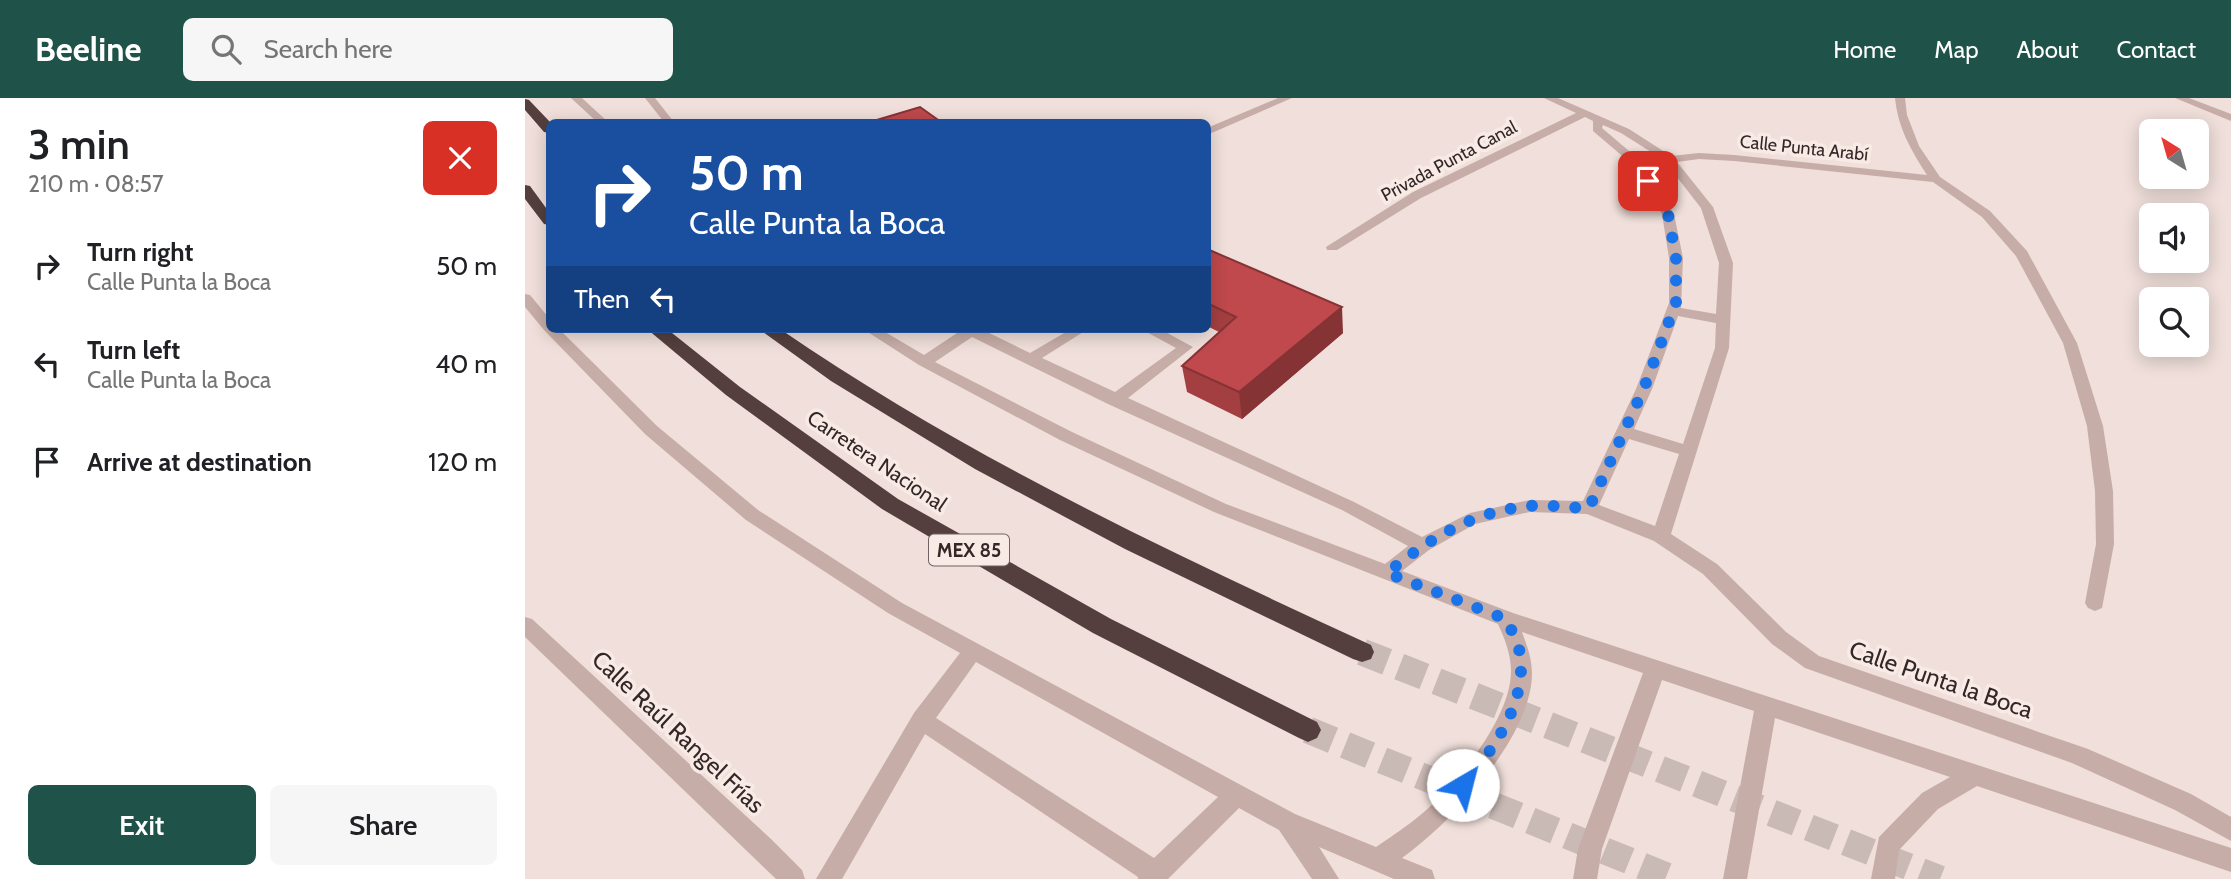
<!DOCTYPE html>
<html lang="en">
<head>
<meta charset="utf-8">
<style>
	:root { --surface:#fff; --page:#f6f6f6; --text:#202124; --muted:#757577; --accent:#1f5248 }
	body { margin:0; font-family:Cabin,sans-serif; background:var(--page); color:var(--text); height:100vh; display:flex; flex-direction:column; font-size:26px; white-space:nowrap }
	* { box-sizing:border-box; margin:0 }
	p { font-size:23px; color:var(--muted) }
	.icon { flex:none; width:38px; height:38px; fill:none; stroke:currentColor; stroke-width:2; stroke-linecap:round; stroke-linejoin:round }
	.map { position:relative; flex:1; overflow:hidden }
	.sheet { display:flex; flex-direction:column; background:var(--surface); width:525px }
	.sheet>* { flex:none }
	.banner { position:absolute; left:21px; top:21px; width:665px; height:214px; border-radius:10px; box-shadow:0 4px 18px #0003; background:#1a4fa0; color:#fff; overflow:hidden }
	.needle { width:46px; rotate:323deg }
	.buttons { position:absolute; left:1614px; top:21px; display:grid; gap:14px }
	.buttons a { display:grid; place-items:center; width:70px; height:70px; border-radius:10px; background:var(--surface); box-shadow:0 4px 18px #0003; font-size:35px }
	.pin { position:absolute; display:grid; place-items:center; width:60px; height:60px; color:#fff; margin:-30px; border-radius:14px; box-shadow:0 4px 10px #0006 }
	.me { position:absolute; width:77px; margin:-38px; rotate:37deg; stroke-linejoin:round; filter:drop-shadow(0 0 5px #0008) }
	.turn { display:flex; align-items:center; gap:24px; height:147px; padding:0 28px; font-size:32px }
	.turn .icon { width:91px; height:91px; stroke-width:2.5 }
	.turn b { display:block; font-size:49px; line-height:60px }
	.then { display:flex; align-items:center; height:66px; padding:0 28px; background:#0003; gap:14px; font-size:26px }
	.round { display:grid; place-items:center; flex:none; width:74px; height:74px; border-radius:10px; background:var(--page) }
	.headline { display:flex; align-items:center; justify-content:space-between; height:119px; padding:0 28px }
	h1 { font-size:42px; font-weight:600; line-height:52px }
	.action { display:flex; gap:14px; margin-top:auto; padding:14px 28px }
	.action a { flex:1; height:80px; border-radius:10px; background:var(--accent); color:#fff; font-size:28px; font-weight:600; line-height:80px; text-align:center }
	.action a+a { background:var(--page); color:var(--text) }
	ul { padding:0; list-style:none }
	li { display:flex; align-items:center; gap:21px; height:98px; padding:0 28px }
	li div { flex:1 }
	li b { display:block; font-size:26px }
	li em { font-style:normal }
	header { display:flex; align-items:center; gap:42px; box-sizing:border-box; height:98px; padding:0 35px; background:var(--accent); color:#fff }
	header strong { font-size:33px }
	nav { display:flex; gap:38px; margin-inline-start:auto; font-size:24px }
	.search { width:490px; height:63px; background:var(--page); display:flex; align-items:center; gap:18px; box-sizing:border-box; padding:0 24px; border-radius:10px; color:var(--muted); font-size:26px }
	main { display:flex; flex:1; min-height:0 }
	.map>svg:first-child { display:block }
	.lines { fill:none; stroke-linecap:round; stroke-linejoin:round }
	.highway-tunnel { stroke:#cabab6; stroke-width:27; stroke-dasharray:27 13; stroke-linecap:butt }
	.minor { fill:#c7ada7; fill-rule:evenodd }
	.highway { fill:#543f3e; fill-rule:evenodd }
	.wall { fill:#a43f41 }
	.shaded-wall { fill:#863335 }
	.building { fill:#bf494c; stroke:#863335; stroke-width:2 }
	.route { stroke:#1a73e8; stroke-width:12; stroke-dasharray:0 21.6 }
	.labels { text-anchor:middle; stroke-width:7; stroke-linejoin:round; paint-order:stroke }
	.far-street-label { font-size:18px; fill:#342727; stroke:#f8ebe6 }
	.shield { fill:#f8ebe6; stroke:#6f6260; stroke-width:2 }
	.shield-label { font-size:19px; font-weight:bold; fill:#342727 }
	.street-label { font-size:21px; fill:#342727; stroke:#f8ebe6 }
	.near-street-label { font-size:24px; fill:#342727; stroke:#f8ebe6 }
</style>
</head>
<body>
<header>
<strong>Beeline</strong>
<div class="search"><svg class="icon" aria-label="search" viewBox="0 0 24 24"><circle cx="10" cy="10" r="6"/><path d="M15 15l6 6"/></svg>Search here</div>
<nav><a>Home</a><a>Map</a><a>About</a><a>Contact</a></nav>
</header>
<main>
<section class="sheet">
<div class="headline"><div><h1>3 min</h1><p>210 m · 08:57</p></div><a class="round" style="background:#d93025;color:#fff"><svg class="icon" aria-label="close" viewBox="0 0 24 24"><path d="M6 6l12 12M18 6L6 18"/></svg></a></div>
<ul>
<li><svg class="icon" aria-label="right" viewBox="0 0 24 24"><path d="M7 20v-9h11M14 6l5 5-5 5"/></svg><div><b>Turn right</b><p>Calle Punta la Boca</p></div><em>50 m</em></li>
<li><svg class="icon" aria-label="left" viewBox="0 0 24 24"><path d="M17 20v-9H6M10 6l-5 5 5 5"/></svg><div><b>Turn left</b><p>Calle Punta la Boca</p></div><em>40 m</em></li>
<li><svg class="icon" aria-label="arrive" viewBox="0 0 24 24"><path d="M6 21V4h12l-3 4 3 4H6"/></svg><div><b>Arrive at destination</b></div><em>120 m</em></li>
</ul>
<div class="action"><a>Exit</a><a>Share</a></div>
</section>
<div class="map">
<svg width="1706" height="781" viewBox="0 0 1706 781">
	<rect width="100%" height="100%" fill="#f0dfda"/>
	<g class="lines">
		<path class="highway-tunnel" d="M 837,554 L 1415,781
			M 783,632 L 1149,781"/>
		<path class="minor" d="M 46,0 L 57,0 L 83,24 L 72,24 Z
			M 120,0 L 130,0 L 149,24 L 139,24 Z
			M 753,0 L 767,0 L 682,37 L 682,30 Z
			M 1019,0 L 1033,0 L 1104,31 L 1146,58 L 1174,55 L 1209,57 L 1402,77 C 1386,52 1373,30 1370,0 L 1380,0 L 1382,17 L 1394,48 L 1415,79 L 1465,113 L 1502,153 L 1552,245 L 1578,328 L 1588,393 L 1589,446 L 1577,510 L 1570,513 L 1563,510 L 1560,505 L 1571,446 L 1570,393 L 1562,328 L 1538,245 L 1491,158 L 1457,119 L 1408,84 L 1209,63 L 1174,61 L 1152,64 L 1188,109 L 1208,165 L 1204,250 L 1146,436 L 1192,466 L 1261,534 L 1294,558 L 1563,651 L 1666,696 L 1706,719 L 1706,743 L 1650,712 L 1547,665 L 1280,570 L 1247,546 L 1178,476 L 1129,443 L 1062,416 L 1005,414 L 950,426 L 904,452 L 877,473 L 988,515 L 1706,750 L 1706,774 L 1452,688 L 1413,711 L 1374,752 L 1370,781 L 1346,781 L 1354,739 L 1397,695 L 1425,679 L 1250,620 L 1222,781 L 1198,781 L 1229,613 L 1137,582 L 1077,751 L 1072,781 L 1048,781 L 1053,751 L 1118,575 L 997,534 C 1002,548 1007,561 1007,576 C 1006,640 926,725 877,760 L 907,772 L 910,781 L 869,781 L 794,749 L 814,781 L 787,781 L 754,732 L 714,710 L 643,781 L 613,781 L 613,779 L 400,636 L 317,781 L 291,781 L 389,615 L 435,555 L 363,515 L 221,422 L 120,336 L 19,232 L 0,209 L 0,196 L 5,197 L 24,220 L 24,231 L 34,231 L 132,328 L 233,412 L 377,505 L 770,716 L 851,749 C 867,738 884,727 899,714 C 933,684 986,620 986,573 C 986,557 980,541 973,526 L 689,414 L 535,342 L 394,267 L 338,231 L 355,231 L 399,257 L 435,233 L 434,231 L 456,231 L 505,255 L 546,231 L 563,231 L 517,260 L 590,294 L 651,250 L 616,231 L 635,231 L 668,249 L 603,300 L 829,404 L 897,439 L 945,415 L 1005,402 L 1058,403 L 1111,291 L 1144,205 L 1144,160 L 1137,116 L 1109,68 L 1068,33 L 1068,23 L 1060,19 L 896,100 L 812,152 L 802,152 L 801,149 L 888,94 L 1051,15 ZM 1078,27 L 1096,35 L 1134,59 L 1130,62 L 1132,64 L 1141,65 L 1176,110 L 1194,165 L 1191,216 L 1156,210 L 1158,160 L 1149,116 L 1117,64 L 1077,30 ZM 1153,218 L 1191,225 L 1190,250 L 1158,346 L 1109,331 L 1127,291 ZM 447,239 L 583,306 L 817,412 L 883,448 L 860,466 L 701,406 L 547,334 L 410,264 ZM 1104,341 L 1154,356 L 1130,428 L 1074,407 ZM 451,564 L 693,699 L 629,760 L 411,620 Z
			M 1650,0 L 1664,0 L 1706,16 L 1706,23 Z
			M 0,519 L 7,521 L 246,741 L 277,772 L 280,781 L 251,781 L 0,539 Z"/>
		<path class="highway" d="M 0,1 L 4,2 L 25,24 L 24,35 L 19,34 L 0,12 Z
			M 0,87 L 5,88 L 24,114 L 24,127 L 19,126 L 0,101 Z
			M 122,231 L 142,231 L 215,289 L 373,401 L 586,521 L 792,624 L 796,632 L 792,640 L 783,644 L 774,640 L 568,535 L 357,411 L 201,297 Z
			M 234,231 L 255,231 C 440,358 642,453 846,547 L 849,554 L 846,561 L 837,564 L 828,561 L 600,451 L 450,371 L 306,283 Z"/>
	</g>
	<path class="wall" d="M 682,151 L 818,235 L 717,321 L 662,294 L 657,268 L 694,234 L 682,228 Z"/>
	<path class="shaded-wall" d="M 817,209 L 818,235 L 717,321 L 714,294 Z"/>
	<path class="building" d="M 395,9 L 416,24 L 345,24 Z
		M 682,151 L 817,209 L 714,294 L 657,268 L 711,219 L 682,205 Z"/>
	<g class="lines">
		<path class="route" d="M 938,687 C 969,652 1005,600 994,551 C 992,541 985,530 981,521 L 862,475 C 906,440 947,414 1004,408 C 1023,406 1045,410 1064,410 L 1119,290 L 1151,205 L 1151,160 L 1143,116 L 1123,83"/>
	</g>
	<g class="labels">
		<g class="far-street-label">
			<text transform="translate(1279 50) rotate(6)" y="6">Calle Punta Arabí</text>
			<text transform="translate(924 63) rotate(-28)" y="6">Privada Punta Canal</text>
		</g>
		<rect class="shield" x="404" y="436.5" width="80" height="31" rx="5"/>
		<g class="shield-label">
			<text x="444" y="459">MEX 85</text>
		</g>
		<g class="street-label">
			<text transform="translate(352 363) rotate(34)" y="7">Carretera Nacional</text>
		</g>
		<g class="near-street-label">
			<text transform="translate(1416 582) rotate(19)" y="8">Calle Punta la Boca</text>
			<text transform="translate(153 634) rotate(43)" y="8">Calle Raúl Rangel Frías</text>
		</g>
	</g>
</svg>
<div class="buttons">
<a><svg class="needle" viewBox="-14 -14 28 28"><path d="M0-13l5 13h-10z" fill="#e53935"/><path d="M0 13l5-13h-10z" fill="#757577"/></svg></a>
<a><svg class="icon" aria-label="sound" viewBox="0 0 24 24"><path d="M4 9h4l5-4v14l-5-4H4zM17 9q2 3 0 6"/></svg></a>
<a><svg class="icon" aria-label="search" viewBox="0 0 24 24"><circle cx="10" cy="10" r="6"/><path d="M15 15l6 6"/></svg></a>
</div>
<div class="pin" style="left:1123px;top:83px;background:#d93025"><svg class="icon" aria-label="arrive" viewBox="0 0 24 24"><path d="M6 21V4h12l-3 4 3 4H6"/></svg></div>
<svg class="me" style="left:938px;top:687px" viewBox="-20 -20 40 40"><circle r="19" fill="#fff"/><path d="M0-13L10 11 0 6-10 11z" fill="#1a73e8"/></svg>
<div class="banner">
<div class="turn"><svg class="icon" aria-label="right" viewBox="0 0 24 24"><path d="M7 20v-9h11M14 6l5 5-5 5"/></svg><div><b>50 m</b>Calle Punta la Boca</div></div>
<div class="then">Then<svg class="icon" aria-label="left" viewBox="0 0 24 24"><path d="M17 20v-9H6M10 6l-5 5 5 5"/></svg></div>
</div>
</div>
</main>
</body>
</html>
